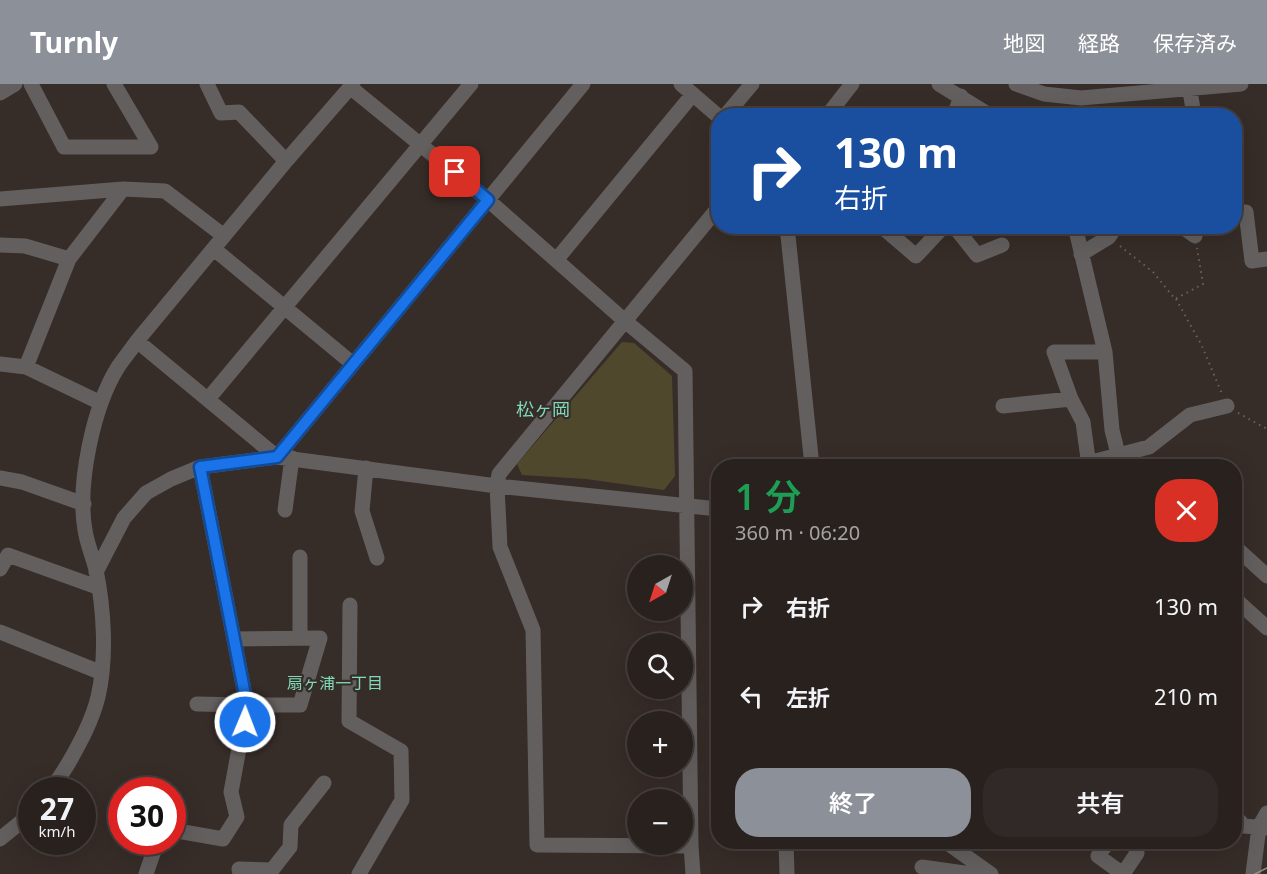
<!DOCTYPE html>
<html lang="ja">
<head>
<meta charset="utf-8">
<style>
	:root { --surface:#28211e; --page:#302927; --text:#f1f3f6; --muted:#a5a3a4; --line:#443e3c; --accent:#8c9099 }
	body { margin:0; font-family:"Noto Sans","Noto Sans JP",sans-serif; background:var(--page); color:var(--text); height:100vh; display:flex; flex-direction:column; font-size:22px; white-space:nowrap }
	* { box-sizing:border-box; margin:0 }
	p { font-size:20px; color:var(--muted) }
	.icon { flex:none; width:33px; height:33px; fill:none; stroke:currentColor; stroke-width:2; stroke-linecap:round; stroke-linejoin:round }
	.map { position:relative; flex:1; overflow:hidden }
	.sheet { position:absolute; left:711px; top:375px; width:531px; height:390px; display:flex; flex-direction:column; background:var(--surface); border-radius:24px; box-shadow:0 6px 24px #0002,0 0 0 2px var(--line) }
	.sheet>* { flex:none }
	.guide { position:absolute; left:711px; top:24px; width:531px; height:126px; border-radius:24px; box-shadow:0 6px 24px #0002,0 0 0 2px var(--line); background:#1a4fa0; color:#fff; overflow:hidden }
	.needle { width:39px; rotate:219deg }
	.buttons { position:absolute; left:627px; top:471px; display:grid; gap:12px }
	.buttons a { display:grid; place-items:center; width:66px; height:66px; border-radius:50%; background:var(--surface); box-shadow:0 6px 24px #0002,0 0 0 2px var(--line); font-size:30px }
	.speed { position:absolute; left:18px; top:693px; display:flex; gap:12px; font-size:30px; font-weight:700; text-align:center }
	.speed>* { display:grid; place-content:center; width:78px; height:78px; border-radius:50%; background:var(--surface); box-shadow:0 6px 24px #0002,0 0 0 2px var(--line); line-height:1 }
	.speed small { font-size:15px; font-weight:400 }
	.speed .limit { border:9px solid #d22; background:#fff; color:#111 }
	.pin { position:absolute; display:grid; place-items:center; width:51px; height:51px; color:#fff; margin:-26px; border-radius:12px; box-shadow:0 3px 9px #0006 }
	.me { position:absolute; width:66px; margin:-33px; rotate:1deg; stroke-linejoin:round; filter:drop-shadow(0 0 4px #0008) }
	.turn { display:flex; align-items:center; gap:21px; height:126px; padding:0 24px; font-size:27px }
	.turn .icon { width:78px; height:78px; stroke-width:2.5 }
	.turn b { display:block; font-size:42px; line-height:51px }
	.round { display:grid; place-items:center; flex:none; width:63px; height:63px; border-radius:24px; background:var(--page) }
	.head { display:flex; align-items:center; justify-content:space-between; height:102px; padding:0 24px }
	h1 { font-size:36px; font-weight:600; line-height:45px; color:#1e9e55 }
	.action { display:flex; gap:12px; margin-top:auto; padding:12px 24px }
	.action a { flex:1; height:69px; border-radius:24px; background:var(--accent); color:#fff; font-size:24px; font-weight:600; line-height:69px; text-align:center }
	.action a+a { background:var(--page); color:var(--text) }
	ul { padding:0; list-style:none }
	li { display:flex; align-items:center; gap:18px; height:90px; padding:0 24px }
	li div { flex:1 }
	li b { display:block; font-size:22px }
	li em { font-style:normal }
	header { display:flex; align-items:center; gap:36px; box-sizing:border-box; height:84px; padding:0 30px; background:var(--accent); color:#fff }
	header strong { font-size:28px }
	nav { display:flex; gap:33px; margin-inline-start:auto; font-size:21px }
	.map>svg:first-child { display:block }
	.green { fill:#50482d }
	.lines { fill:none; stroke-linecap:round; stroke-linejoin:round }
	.path { stroke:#6b625f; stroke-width:2; stroke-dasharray:1.5 4.5; stroke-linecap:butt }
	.minor { stroke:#645f5f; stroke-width:15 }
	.tram { stroke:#968e8b; stroke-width:1.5 }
	.route-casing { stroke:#114b97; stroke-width:15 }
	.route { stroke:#1a73e8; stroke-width:10 }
	.labels { text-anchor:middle; stroke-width:4.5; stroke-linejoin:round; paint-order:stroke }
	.neighbourhood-label { font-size:16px; fill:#7edaba; stroke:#362c28 }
	.quarter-label { font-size:18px; fill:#7edaba; stroke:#362c28 }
</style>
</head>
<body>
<header>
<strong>Turnly</strong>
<nav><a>地図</a><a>経路</a><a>保存済み</a></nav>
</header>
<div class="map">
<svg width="1267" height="790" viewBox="0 0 1267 790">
	<rect width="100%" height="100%" fill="#362c28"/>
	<path class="green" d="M 622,258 L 634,259 L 672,292 L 675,392 L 664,406 L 586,395 L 522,391 L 517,380 Z"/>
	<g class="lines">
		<path class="path" d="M 1120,162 L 1153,188 L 1175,215 L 1203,200 L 1197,164
			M 1176,215 L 1202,262 L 1222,310
			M 1238,329 L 1267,345"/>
		<path class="minor" d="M 31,0 L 64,63 L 151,63 L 114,0
			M 207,0 L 221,29 L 239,28 L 286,77
			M 681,0 L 718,32
			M 939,0 L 991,32
			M 1016,0 L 1044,10 L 1081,14 L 1241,0
			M 1189,0 L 1194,32
			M 350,3 L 488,116 L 625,237 L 685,287 L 691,762 L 693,790
			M 0,9 L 15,0
			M 725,32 L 752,0
			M 827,32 L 852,0
			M 954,32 L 961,12
			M 0,115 L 123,105 L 165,107 L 224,152
			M 1246,128 L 1252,177 L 1267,175
			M 787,142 L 812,382
			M 881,142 L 916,172 L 944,142
			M 954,142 L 977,171 L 1002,161
			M 1075,142 L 1105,268 L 1112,346 L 1121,382
			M 1181,142 L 1195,152 L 1196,142
			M 0,161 L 25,162 L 69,175
			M 214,165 L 353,280
			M 1081,170 L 1109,153 L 1116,142
			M 557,175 L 693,10
			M 137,257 L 277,373
			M 0,280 L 26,283 L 101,319
			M 26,283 L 69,175 L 123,105
			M 208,315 L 471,0
			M 1003,322 L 1071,315
			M 277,373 L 583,0
			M 1088,379 L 1149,363 L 1190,331 L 1227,322
			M 1089,382 L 1083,338 L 1071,315 L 1054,268 L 1105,268
			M 200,383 L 247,621 L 300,621 L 320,554 L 234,555
			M 366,384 L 362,427 L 377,474
			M 0,394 L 22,398 L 84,420
			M 285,426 L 292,374
			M 1234,462 L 1267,492
			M 0,485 L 8,471 L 97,503
			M 96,488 L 124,434 L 146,409 L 171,395 L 200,383 L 277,373 L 497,402 L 718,425
			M 1234,514 L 1267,544
			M 350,521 L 349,637 L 401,667 L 402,716 L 359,790
			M 0,548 L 102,589
			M 300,553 L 300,473
			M 50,706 C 57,698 62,689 68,680 C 80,659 92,637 98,613 C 107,574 104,525 96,486 C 93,473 87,460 85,446 C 77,400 93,323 118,283 C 124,274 131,266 137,257 L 286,77 L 353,0
			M 1234,731 L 1244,742 L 1267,744
			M 172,746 L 223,755 L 237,733 L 231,708 L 247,621 L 197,620
			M 0,755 L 32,729
			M 786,758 L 787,790
			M 946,758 L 991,790
			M 1108,758 L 1098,772 L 1123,790
			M 691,762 L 537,761 L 533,546 L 500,463 L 497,402 L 499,390 L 718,124
			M 922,783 L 971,790
			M 146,790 L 157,758
			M 240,790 L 239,785 L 272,786 L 290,763 L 291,741 L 324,699
			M 1123,790 L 1137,769
			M 1253,790 L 1259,743 L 1267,729"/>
		<path class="tram" d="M 1255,790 L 1267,784"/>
	</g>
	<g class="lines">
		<defs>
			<path id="route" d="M 245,638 L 247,621 L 200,383 L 277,373 L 488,116 L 455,88"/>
		</defs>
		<use href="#route" class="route-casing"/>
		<use href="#route" class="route"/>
	</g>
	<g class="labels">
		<g class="neighbourhood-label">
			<text x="335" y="605">扇ヶ浦一丁目</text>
		</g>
		<g class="quarter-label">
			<text x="543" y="332">松ヶ岡</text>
		</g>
	</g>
</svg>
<div class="buttons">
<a><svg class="needle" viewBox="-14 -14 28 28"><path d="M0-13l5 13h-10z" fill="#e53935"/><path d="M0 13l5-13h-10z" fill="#a5a3a4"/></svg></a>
<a><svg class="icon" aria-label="search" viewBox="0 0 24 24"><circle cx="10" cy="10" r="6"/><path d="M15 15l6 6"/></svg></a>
<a>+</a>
<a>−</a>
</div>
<div class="speed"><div>27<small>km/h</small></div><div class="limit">30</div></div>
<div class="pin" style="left:455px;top:88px;background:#d93025"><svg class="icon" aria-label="arrive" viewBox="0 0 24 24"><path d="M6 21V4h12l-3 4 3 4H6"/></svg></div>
<svg class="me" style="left:245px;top:638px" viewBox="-20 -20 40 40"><circle r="17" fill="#1a73e8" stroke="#fff" stroke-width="3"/><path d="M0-11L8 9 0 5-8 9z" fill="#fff"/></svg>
<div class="guide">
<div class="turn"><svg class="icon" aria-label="right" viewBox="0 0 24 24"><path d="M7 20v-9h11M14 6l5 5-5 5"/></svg><div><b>130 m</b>右折</div></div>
</div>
<section class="sheet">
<div class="head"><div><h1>1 分</h1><p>360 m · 06:20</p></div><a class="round" style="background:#d93025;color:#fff"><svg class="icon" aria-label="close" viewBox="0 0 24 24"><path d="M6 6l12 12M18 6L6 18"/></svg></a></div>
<ul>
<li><svg class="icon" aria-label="right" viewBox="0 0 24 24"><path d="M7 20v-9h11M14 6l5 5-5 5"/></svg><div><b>右折</b></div><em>130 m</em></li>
<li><svg class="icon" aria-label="left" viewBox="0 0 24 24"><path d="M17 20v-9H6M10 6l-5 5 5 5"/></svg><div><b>左折</b></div><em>210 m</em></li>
</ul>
<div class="action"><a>終了</a><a>共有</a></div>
</section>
</div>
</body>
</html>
